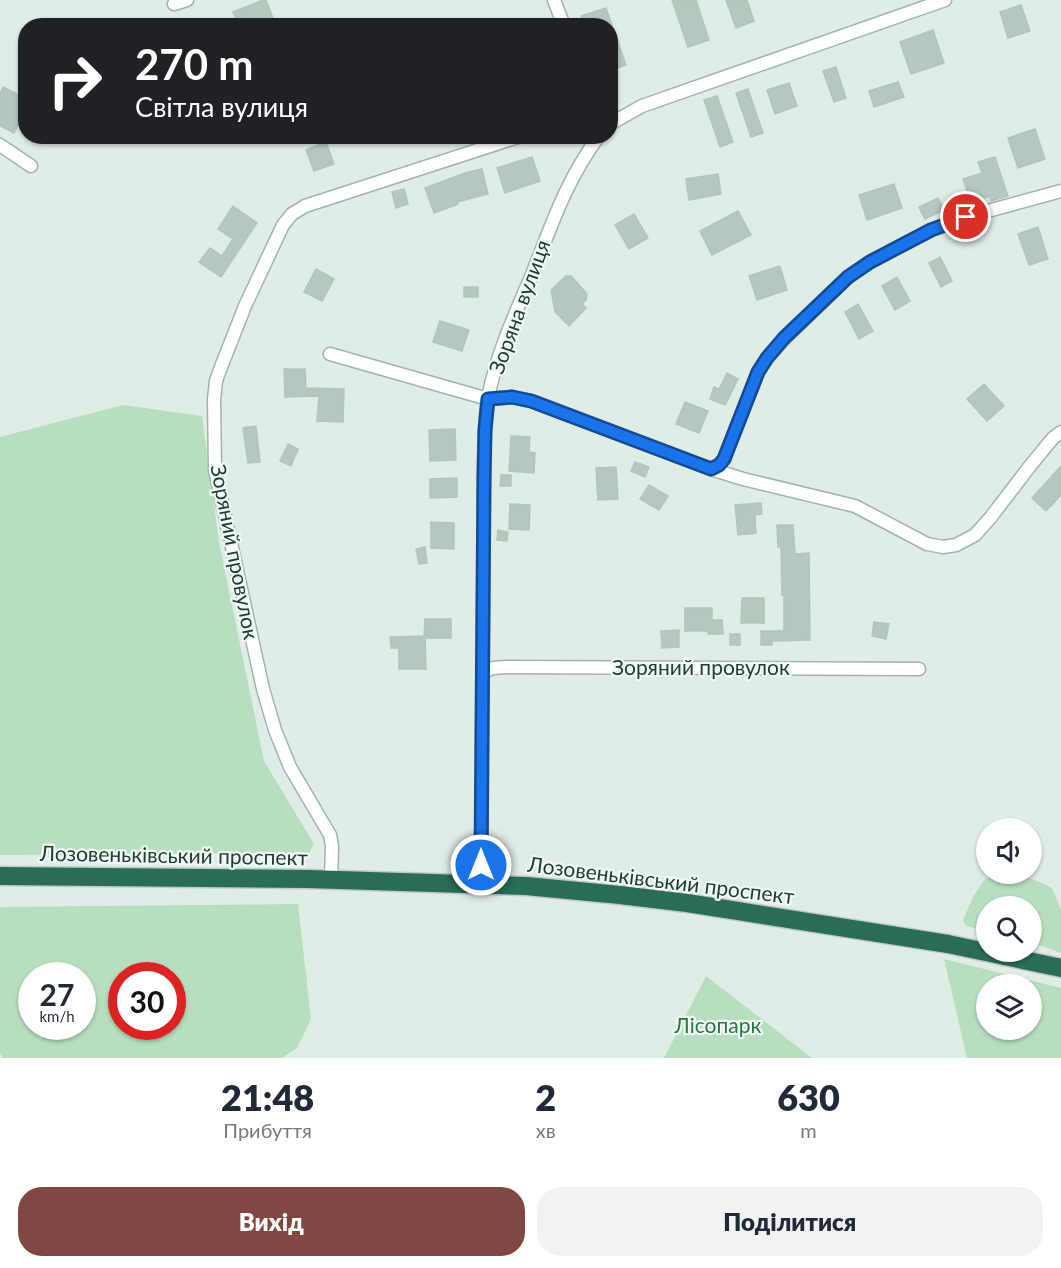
<!DOCTYPE html>
<html lang="uk">
<head>
<meta charset="utf-8">
<style>
	:root { --surface:#fff; --page:#f2f2f3; --text:#1f2937; --muted:#747a83; --accent:#824742 }
	body { margin:0; font-family:Lato,sans-serif; background:var(--page); color:var(--text); height:100vh; display:flex; flex-direction:column; font-size:22px; white-space:nowrap }
	* { box-sizing:border-box; margin:0 }
	p { font-size:20px; color:var(--muted) }
	.icon { flex:none; width:33px; height:33px; fill:none; stroke:currentColor; stroke-width:2; stroke-linecap:round; stroke-linejoin:round }
	.map { position:relative; height:1058px; overflow:hidden }
	.details { display:flex; flex-direction:column; background:var(--surface); flex:1 }
	.details>* { flex:none }
	.top-card { position:absolute; left:18px; top:18px; width:600px; height:126px; border-radius:24px; box-shadow:0 2px 4px #0004; background:#202124; color:#fff; overflow:hidden }
	.tools { position:absolute; left:976px; top:818px; display:grid; gap:12px }
	.tools a { display:grid; place-items:center; width:66px; height:66px; border-radius:50%; background:var(--surface); box-shadow:0 2px 4px #0004; font-size:30px }
	.speed { position:absolute; left:18px; top:962px; display:flex; gap:12px; font-size:30px; font-weight:700; text-align:center }
	.speed>* { display:grid; place-content:center; width:78px; height:78px; border-radius:50%; background:var(--surface); box-shadow:0 2px 4px #0004; line-height:1 }
	.speed small { font-size:15px; font-weight:400 }
	.speed .limit { border:9px solid #d22; background:#fff; color:#111 }
	.pin { position:absolute; display:grid; place-items:center; width:51px; height:51px; color:#fff; margin:-26px; border:3px solid #fff; border-radius:50%; box-shadow:0 2px 6px #0007 }
	.me { position:absolute; width:66px; margin:-33px; rotate:0deg; stroke-linejoin:round; filter:drop-shadow(0 0 4px #0008) }
	.turn { display:flex; align-items:center; gap:21px; height:126px; padding:0 18px; font-size:27px }
	.turn .icon { width:78px; height:78px; stroke-width:2.5 }
	.turn b { display:block; font-size:42px; line-height:51px }
	.eta { display:flex; justify-content:space-evenly; align-items:center; height:102px; text-align:center }
	.eta b { font-size:36px; font-weight:800; line-height:42px }
	.action { display:flex; gap:12px; margin-top:auto; padding:12px 18px }
	.action a { flex:1; height:69px; border-radius:24px; background:var(--accent); color:#fff; font-size:24px; font-weight:800; line-height:69px; text-align:center }
	.action a+a { background:var(--page); color:var(--text) }
	.map>svg:first-child { display:block }
	.green { fill:#b7dfbf; fill-rule:evenodd }
	.building { fill:#b5c7bf; stroke:#b2c6bc; stroke-width:1.5 }
	.lines { fill:none; stroke-linecap:round; stroke-linejoin:round }
	.minor-casing { stroke:#a3b4ad; stroke-width:15 }
	.highway-casing { stroke:#c1c9c6; stroke-width:21 }
	.minor { stroke:#fff; stroke-width:12 }
	.highway { stroke:#296d59; stroke-width:18 }
	.route-casing { stroke:#114b97; stroke-width:15 }
	.route { stroke:#1a73e8; stroke-width:10 }
	.labels { text-anchor:middle; stroke-width:4.5; stroke-linejoin:round; paint-order:stroke }
	.street-label { font-size:21px; fill:#203e33; stroke:#f1f9f4 }
	.park-label { font-size:21px; fill:#277840; stroke:#f1f9f4 }
</style>
</head>
<body>
<div class="map">
<svg width="1061" height="1058" viewBox="0 0 1061 1058">
	<rect width="100%" height="100%" fill="#e0ece6"/>
	<path class="green" d="M 123,405 L 202,416 L 219,542 L 264,761 L 314,844 L 309,853 L 0,855 L 0,437 Z
		M 1000,873 C 1021,873 1033,879 1052,888 L 1061,909 L 1061,953 L 1032,942 L 1032,906 L 987,906 L 987,931 L 966,926 L 963,920 L 973,897 L 984,880 Z
		M 298,904 L 311,1019 L 297,1048 L 282,1058 L 3,1058 L 0,1053 L 0,907 ZM 32,975 L 82,975 L 82,1026 L 32,1026 ZM 122,975 L 172,975 L 172,1026 L 122,1026 Z
		M 944,959 L 1061,988 L 1061,1058 L 967,1058 ZM 987,984 L 1032,984 L 1032,1029 L 987,1029 Z
		M 706,976 L 812,1058 L 664,1058 Z"/>
	<path class="building" d="M 263,0 L 266,0 L 276,26 L 239,26 L 233,12 Z
		M 672,0 L 696,0 L 709,40 L 688,47 Z
		M 726,0 L 747,0 L 754,21 L 736,28 Z
		M 1021,5 L 1030,31 L 1008,38 L 1000,12 Z
		M 606,8 L 626,65 L 610,71 L 610,26 L 584,26 L 581,16 Z
		M 933,30 L 944,63 L 911,74 L 900,42 Z
		M 836,67 L 846,98 L 834,102 L 823,71 Z
		M 898,82 L 904,97 L 874,107 L 869,91 Z
		M 789,83 L 797,106 L 775,114 L 767,90 Z
		M 3,87 L 26,98 L 26,110 L 14,133 L 0,126 L 0,94 Z
		M 748,89 L 763,133 L 751,137 L 736,93 Z
		M 717,96 L 733,142 L 720,147 L 704,100 Z
		M 1035,129 L 1045,159 L 1018,168 L 1008,138 Z
		M 326,142 L 334,164 L 314,171 L 306,150 Z
		M 532,157 L 540,181 L 505,193 L 497,168 Z
		M 995,157 L 1008,196 L 991,201 L 990,196 L 971,202 L 963,179 L 982,173 L 978,162 Z
		M 482,169 L 488,194 L 457,202 L 458,204 L 434,213 L 425,188 L 465,173 Z
		M 718,174 L 721,194 L 689,200 L 686,179 Z
		M 894,184 L 902,208 L 867,220 L 859,195 Z
		M 404,189 L 408,204 L 396,208 L 392,192 Z
		M 938,198 L 944,210 L 925,219 L 919,207 Z
		M 233,206 L 257,223 L 221,277 L 199,262 L 210,248 L 222,256 L 233,239 L 218,229 Z
		M 738,211 L 751,235 L 712,255 L 700,231 Z
		M 634,214 L 648,238 L 629,249 L 615,225 Z
		M 1038,227 L 1048,259 L 1029,265 L 1018,234 Z
		M 940,257 L 952,281 L 941,287 L 929,263 Z
		M 780,266 L 787,290 L 757,300 L 749,276 Z
		M 316,269 L 334,279 L 322,301 L 304,292 Z
		M 566,276 L 571,276 L 587,294 L 586,300 L 582,304 L 586,308 L 569,326 L 555,312 L 551,290 Z
		M 897,277 L 910,301 L 895,310 L 882,286 Z
		M 464,287 L 478,287 L 478,297 L 464,297 Z
		M 858,304 L 873,331 L 859,339 L 845,312 Z
		M 440,321 L 469,330 L 462,351 L 433,342 Z
		M 284,369 L 305,369 L 306,388 L 344,389 L 343,422 L 317,421 L 319,396 L 285,397 Z
		M 727,373 L 738,379 L 725,405 L 710,399 L 714,387 L 719,389 Z
		M 984,384 L 1004,406 L 987,421 L 967,399 Z
		M 685,402 L 708,411 L 699,433 L 676,424 Z
		M 256,426 L 260,462 L 248,463 L 243,428 Z
		M 455,429 L 456,460 L 430,461 L 429,430 Z
		M 511,436 L 530,437 L 529,452 L 535,453 L 534,473 L 509,471 Z
		M 288,444 L 298,449 L 291,466 L 280,461 Z
		M 635,462 L 649,467 L 645,477 L 631,471 Z
		M 1061,466 L 1061,495 L 1046,511 L 1032,498 Z
		M 616,467 L 618,499 L 598,500 L 596,468 Z
		M 501,475 L 511,475 L 511,486 L 500,486 Z
		M 457,478 L 457,497 L 430,498 L 430,479 Z
		M 649,485 L 668,496 L 659,510 L 640,499 Z
		M 761,503 L 762,514 L 755,515 L 756,533 L 738,535 L 735,505 Z
		M 510,504 L 530,505 L 529,530 L 509,529 Z
		M 431,522 L 454,523 L 454,549 L 431,548 Z
		M 777,525 L 793,525 L 795,554 L 809,553 L 810,640 L 772,641 L 772,645 L 761,645 L 761,631 L 784,631 L 784,595 L 782,595 L 781,547 L 778,547 Z
		M 498,530 L 508,532 L 507,541 L 497,540 Z
		M 425,547 L 427,563 L 419,564 L 416,549 Z
		M 742,598 L 764,598 L 764,623 L 741,623 Z
		M 685,608 L 712,608 L 712,620 L 722,620 L 723,634 L 708,634 L 708,631 L 685,631 Z
		M 425,619 L 451,619 L 451,638 L 425,638 L 426,669 L 399,669 L 399,648 L 391,648 L 390,637 L 424,636 Z
		M 874,622 L 889,624 L 886,639 L 872,636 Z
		M 679,630 L 679,647 L 662,648 L 661,631 Z
		M 730,634 L 740,634 L 740,645 L 730,645 Z"/>
	<g class="lines">
		<defs>
			<path id="minor" d="M 554,0 L 564,26
				M 174,4 L 187,0
				M 610,124 L 642,106 L 945,0
				M 0,145 L 31,166
				M 330,354 L 488,399 L 512,397 L 532,401 L 711,469 L 743,479 L 855,506 L 927,544 L 943,547 L 956,545 L 975,535 L 991,517 L 1030,466 L 1053,438 L 1061,432
				M 711,469 L 719,465 L 724,459 L 758,372 L 767,358 L 785,338 L 848,277 L 870,262 L 931,230 L 966,217 L 1061,191
				M 483,672 L 493,668 L 506,667 L 919,669
				M 331,880 L 332,846 L 330,835 L 290,767 L 275,730 L 263,689 L 215,470 L 214,399 L 216,381 L 221,367 L 245,306 L 283,225 L 292,214 L 305,206 L 521,136
				M 481,885 L 484,477 C 484,451 484,424 488,398 C 496,356 514,316 531,277 C 551,227 566,180 599,136"/>
			<path id="highway" d="M 0,876 L 308,879 L 526,886 L 620,895 L 687,903 L 948,944 L 1061,968"/>
		</defs>
		<use href="#minor" class="minor-casing"/>
		<use href="#highway" class="highway-casing"/>
		<use href="#minor" class="minor"/>
		<use href="#highway" class="highway"/>
	</g>
	<g class="lines">
		<defs>
			<path id="route" d="M 481,865 L 484,477 L 485,430 L 488,399 L 512,397 L 531,401 L 711,469 L 719,465 L 724,459 L 758,372 L 767,358 L 784,338 L 848,277 L 870,262 L 931,230 L 966,217"/>
		</defs>
		<use href="#route" class="route-casing"/>
		<use href="#route" class="route"/>
	</g>
	<g class="labels">
		<g class="street-label">
			<text transform="translate(520 307) rotate(-70)" y="7">Зоряна вулиця</text>
			<text transform="translate(234 552) rotate(79)" y="7">Зоряний провулок</text>
			<text x="701" y="675">Зоряний провулок</text>
			<text transform="translate(174 856) rotate(1)" y="7">Лозовеньківський проспект</text>
			<text transform="translate(661 881) rotate(7)" y="7">Лозовеньківський проспект</text>
		</g>
		<g class="park-label">
			<text x="718" y="1033">Лісопарк</text>
		</g>
	</g>
</svg>
<div class="tools">
<a><svg class="icon" aria-label="sound" viewBox="0 0 24 24"><path d="M4 9h4l5-4v14l-5-4H4zM17 9q2 3 0 6"/></svg></a>
<a><svg class="icon" aria-label="search" viewBox="0 0 24 24"><circle cx="10" cy="10" r="6"/><path d="M15 15l6 6"/></svg></a>
<a><svg class="icon" aria-label="layers" viewBox="0 0 24 24"><path d="M12 4l9 5-9 5-9-5zM3 14l9 5 9-5"/></svg></a>
</div>
<div class="speed"><div>27<small>km/h</small></div><div class="limit">30</div></div>
<div class="pin" style="left:966px;top:217px;background:#d93025"><svg class="icon" aria-label="arrive" viewBox="0 0 24 24"><path d="M6 21V4h12l-3 4 3 4H6"/></svg></div>
<svg class="me" style="left:481px;top:865px" viewBox="-20 -20 40 40"><circle r="17" fill="#1a73e8" stroke="#fff" stroke-width="3"/><path d="M0-11L8 9 0 5-8 9z" fill="#fff"/></svg>
<div class="top-card">
<div class="turn"><svg class="icon" aria-label="right" viewBox="0 0 24 24"><path d="M7 20v-9h11M14 6l5 5-5 5"/></svg><div><b>270 m</b>Світла вулиця</div></div>
</div>
</div>
<section class="details">
<div class="eta">
<div><b>21:48</b><p>Прибуття</p></div>
<div><b>2</b><p>хв</p></div>
<div><b>630</b><p>m</p></div>
</div>
<div class="action"><a>Вихід</a><a>Поділитися</a></div>
</section>
</body>
</html>
